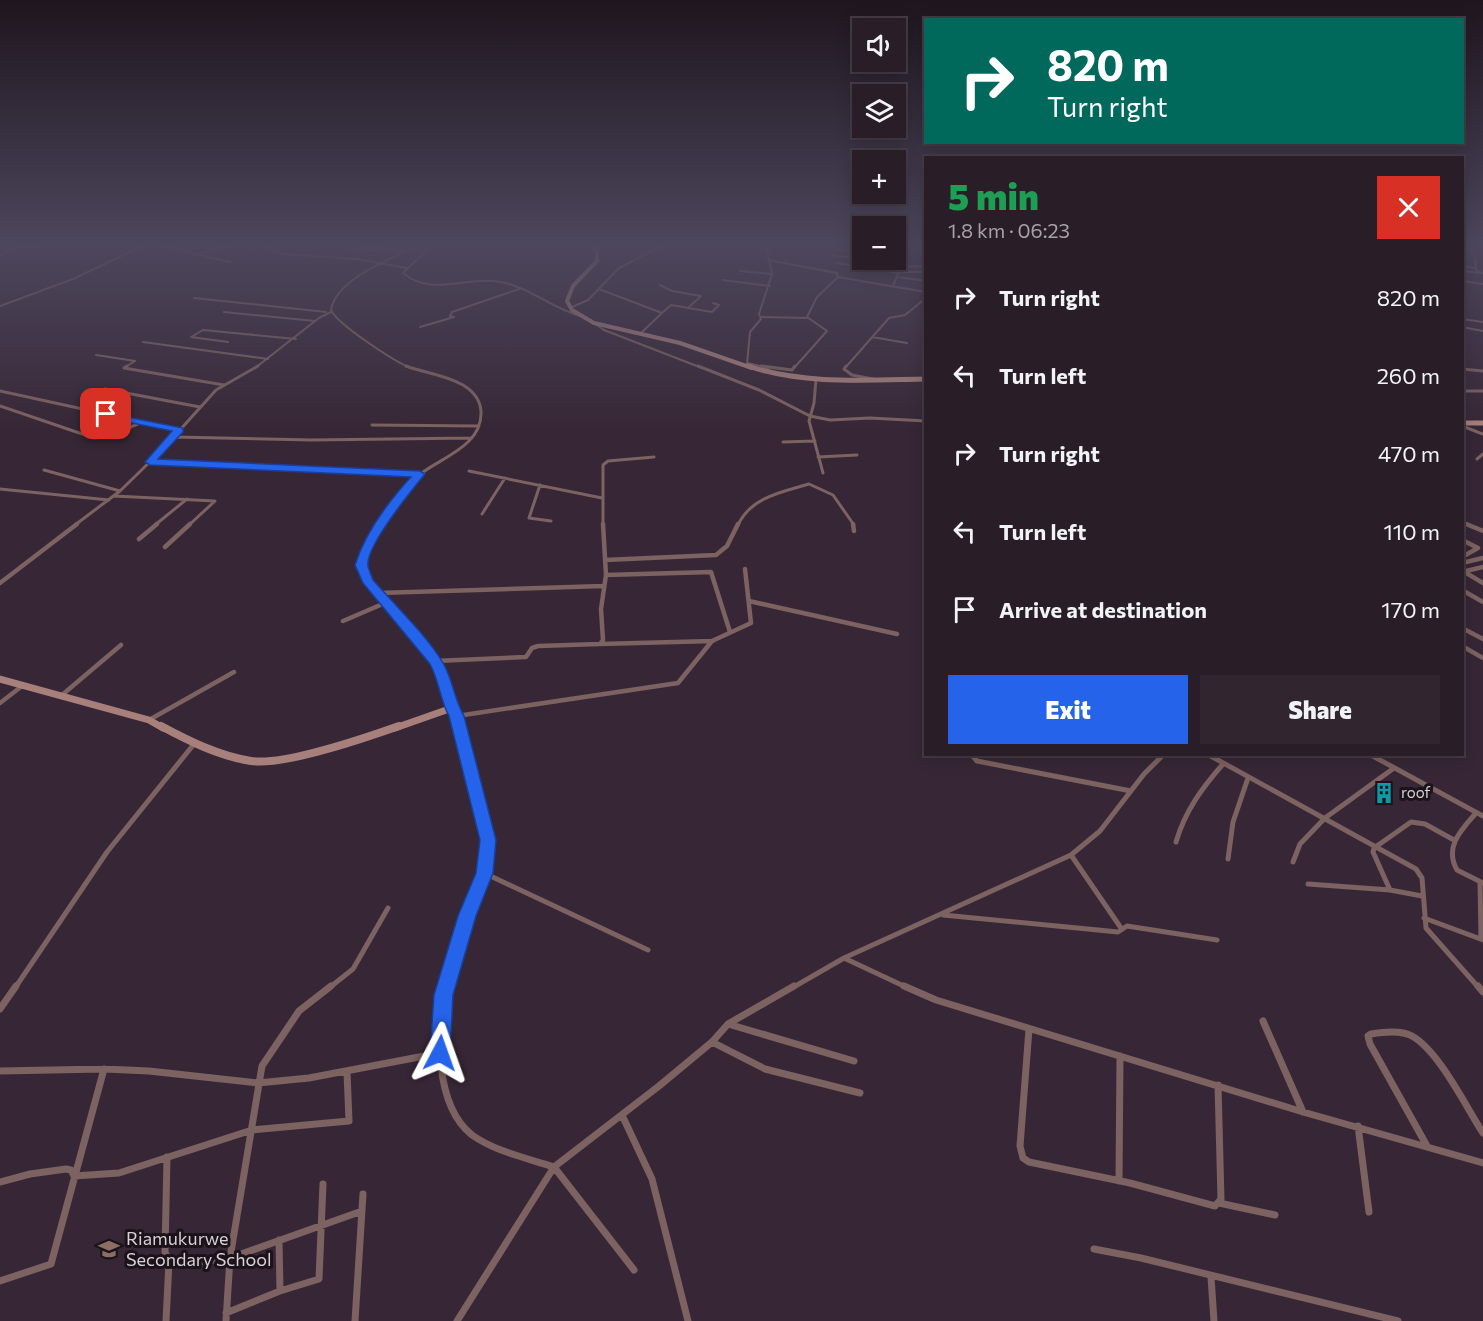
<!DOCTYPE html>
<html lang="en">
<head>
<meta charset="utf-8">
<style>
	:root { --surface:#291d28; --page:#312630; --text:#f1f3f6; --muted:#a5a2a8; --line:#453b45; --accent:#2563eb }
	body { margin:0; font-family:Commissioner,sans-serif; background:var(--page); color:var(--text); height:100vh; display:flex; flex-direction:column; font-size:22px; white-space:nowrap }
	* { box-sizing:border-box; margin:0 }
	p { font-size:20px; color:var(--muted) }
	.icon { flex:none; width:33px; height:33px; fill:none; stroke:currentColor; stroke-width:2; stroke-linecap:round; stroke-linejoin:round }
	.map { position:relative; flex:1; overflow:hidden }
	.details { position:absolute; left:924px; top:156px; width:540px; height:600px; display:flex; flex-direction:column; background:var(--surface); border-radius:0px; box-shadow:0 3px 15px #0003,0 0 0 2px var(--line) }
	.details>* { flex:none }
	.hud { position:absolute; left:924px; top:18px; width:540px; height:126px; border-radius:0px; box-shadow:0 3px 15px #0003,0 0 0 2px var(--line); background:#00695c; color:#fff; overflow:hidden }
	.tools { position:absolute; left:852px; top:18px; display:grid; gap:12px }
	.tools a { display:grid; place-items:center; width:54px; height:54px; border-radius:0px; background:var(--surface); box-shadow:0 3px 15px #0003,0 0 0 2px var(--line); font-size:30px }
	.pin { position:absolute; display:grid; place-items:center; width:51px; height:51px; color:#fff; margin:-26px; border-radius:12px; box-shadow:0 3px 9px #0006 }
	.me { position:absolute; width:66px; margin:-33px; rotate:4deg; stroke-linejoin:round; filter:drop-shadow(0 0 4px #0008) }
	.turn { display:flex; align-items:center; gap:21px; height:126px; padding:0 24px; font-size:27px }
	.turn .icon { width:78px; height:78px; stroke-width:2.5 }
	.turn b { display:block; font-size:42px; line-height:51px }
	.round { display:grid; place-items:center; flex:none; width:63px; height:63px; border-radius:0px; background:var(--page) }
	.headline { display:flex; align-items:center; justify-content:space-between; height:102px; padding:0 24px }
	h1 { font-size:36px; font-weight:800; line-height:45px; color:#1e9e55 }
	.primary-button { display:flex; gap:12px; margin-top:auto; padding:12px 24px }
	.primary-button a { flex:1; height:69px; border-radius:0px; background:var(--accent); color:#fff; font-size:24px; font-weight:800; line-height:69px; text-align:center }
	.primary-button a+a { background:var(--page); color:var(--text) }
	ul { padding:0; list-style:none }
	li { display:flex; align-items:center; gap:18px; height:78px; padding:0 24px }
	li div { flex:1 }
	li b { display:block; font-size:22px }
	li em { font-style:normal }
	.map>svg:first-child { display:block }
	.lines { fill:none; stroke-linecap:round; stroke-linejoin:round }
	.street-far4 { stroke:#7c6260; stroke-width:2 }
	.street-far3 { stroke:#7c6260; stroke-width:3 }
	.street-far2 { stroke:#7c6260; stroke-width:4.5 }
	.street-far1 { stroke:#7c6260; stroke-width:5 }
	.street { stroke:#7c6260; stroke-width:7 }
	.secondary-far3 { stroke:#a7807c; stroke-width:4 }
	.secondary-far2 { stroke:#a7807c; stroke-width:5 }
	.secondary-far1 { stroke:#a7807c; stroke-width:7 }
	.secondary { stroke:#a7807c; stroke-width:8 }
	.route { fill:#2563eb; stroke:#184099; stroke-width:1.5 }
	.labels { text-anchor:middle; stroke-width:6; stroke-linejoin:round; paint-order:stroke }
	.poi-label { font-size:15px; fill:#dacfd9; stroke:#1a131a; text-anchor:start }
	.near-poi-label { font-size:18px; fill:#dacfd9; stroke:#1a131a; text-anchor:start }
</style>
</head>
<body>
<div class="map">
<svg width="1483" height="1321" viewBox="0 0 1483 1321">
	<rect width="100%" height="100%" fill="#372736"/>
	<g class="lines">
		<path class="street-far4" d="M 155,244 L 230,262
			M 258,244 L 283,254 L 358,259 L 406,268
			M 340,244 L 409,251
			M 433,244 L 403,273 C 430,296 462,278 493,281 C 525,283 550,308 580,316
			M 857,244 L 862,245
			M 1474,244 L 1470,252 L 1475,255 L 1476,270 L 1482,273
			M 18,246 L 38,247
			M 345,248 L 403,253
			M 836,249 L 862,251
			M 197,254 L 235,244
			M 831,255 L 862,259
			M 0,256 L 21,244
			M 768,260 L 837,273 L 838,277 L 817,297 L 807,317 L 827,331 L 794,368
			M 867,260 L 900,263
			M 837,263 L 899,273
			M 1462,266 L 1476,268
			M 900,267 L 926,266
			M 740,271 L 772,274
			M 1462,271 L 1481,273
			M 899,272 L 926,272
			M 838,277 L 926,292
			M 898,277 L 926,281
			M 723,280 L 770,286
			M 1462,281 L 1483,284
			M 660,285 L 672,291 L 701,296 L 688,308
			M 893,286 L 900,269 L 896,247
			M 599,289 L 662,313 L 640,334
			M 194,298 L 326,312
			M 0,306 L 73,279 L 147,244
			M 570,308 L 588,300 L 619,268 L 665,244
			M 224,312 L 315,321
			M 662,313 L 671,305 L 712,312 L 719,305 L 713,303
			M 760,317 L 807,318
			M 1462,319 L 1483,322
			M 594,323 L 604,330 L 702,368
			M 420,327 L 454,317 L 450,316 L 452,312 L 519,289
			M 1462,327 L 1483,331
			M 872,337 L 907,343
			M 143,342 L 268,359
			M 228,342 L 191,337 L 203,330 L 296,339
			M 96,355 L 135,361 L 124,368
			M 747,363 L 768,368
			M 747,364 L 750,332 L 761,319 L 759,314 L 772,274 L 766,244
			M 255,368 L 319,318 L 331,312
			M 411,368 C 395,362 337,324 331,310 C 336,278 395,257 422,244
			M 845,368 L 889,318 L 905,315 L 926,298"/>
		<path class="street-far3" d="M 127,366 L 124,368 L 224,385
			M 698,366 L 759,390 L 810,416 L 830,420 L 870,418 L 926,421
			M 761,366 L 792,370 L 795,366
			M 846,366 L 844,369 L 852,375 L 878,380
			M 1462,369 L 1483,371
			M 816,379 L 814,403 L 809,421 L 823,473
			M 105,389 L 200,407
			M 0,391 L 179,430
			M 1462,391 L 1483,391
			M 0,406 L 94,438 L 107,437 L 140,423
			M 372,425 L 479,426
			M 1462,426 L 1483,434
			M 173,437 L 312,440 L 472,438
			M 783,442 L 815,441
			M 818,457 L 857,455
			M 1477,459 L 1483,454
			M 150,462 L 420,474
			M 44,470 L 120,491
			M 469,471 L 602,498
			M 540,485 L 529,518 L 551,521
			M 0,489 L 109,500
			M 114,496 L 215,501 L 189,525
			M 482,514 L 505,478
			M 1462,522 L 1470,525
			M 75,525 L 120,491 L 161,451 L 216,390 L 258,366
			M 155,525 L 187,499
			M 380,525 C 389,510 400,493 413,480 C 434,459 483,449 481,411 C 480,399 473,391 463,385 C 446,375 425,373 406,366
			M 603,525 L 603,465 L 608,461 L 654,457
			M 738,525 C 751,497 782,492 809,484 L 833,495 L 854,525"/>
		<path class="street-far2" d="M 381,524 L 365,555 L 361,565 L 362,569 L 372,586 L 437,664 L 460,728
			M 853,524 L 854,531
			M 1466,524 L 1483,531
			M 139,539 L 157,524
			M 1462,540 L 1478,548 L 1462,557
			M 165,547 L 190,524
			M 605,560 L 716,555 L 727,546 L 738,524
			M 1462,563 L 1483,558
			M 1463,571 L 1483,583
			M 1462,572 L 1483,567
			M 606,575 L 711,572 L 730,632
			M 0,583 L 77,524
			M 1462,590 L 1483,602
			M 378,593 L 603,586
			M 749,601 L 897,634
			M 343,621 L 385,603
			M 1462,628 L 1483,639
			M 600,644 L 713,641
			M 1462,646 L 1483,658
			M 435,661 L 526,657 L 532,648 L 538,646 L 600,644 L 603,640 L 601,609 L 606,575 L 603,524
			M 62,695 L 121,645
			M 0,703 L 22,686
			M 457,716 L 678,683 L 712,641 L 751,623 L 745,569
			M 149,720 L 234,672"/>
		<path class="street-far1" d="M 971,754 L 977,761 L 1131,791
			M 1207,754 L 1416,869 L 1422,878 L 1426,928 L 1479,988
			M 1369,754 L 1483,816
			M 1476,813 C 1461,830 1444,847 1457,870 L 1483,883
			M 1176,842 C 1185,811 1202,788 1223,764
			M 1071,855 L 1121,928
			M 1228,859 L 1233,822 L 1248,778
			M 1293,862 L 1300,844 L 1325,818 L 1394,768
			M 484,873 L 648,950
			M 1480,882 L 1481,939
			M 1308,884 L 1390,890 L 1422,896
			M 1390,890 L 1373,852 L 1374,848 L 1411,822 L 1425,824 L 1454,840
			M 943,915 L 1118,932 L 1127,926 L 1217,940
			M 1424,918 L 1483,940
			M 844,958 L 908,988
			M 15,988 L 107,852 L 194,744
			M 329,988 L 353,969 L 388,908
			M 445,988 L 482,874 L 487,852 L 486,827 L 460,726
			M 792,988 L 844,958 L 1071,855 L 1100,831 L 1144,774 L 1164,754"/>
		<path class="street" d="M 446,986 C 436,1029 434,1105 472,1135 C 496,1152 527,1158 554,1167 L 659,1086 L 712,1042 L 728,1024 L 794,986
			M 904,986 L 936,1000 L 1303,1112 L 1483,1163
			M 1478,986 L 1483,992
			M 0,1009 L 16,986
			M 1263,1021 L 1303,1112
			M 728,1024 L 854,1061
			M 1029,1029 L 1020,1146 L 1023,1158 L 1029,1162 L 1130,1183 L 1215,1206 L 1221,1199 L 1218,1085
			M 712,1042 L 765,1069 L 860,1093
			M 0,1071 L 104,1069 L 149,1071 L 258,1083 L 309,1078 L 440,1053
			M 622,1115 L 652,1179 L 688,1321
			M 1358,1126 L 1369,1212
			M 1427,1146 L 1370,1044 L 1368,1036 L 1371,1034 C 1383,1032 1401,1030 1412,1036 C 1439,1051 1466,1107 1483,1133
			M 167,1157 L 165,1252 L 169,1262 L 174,1265 L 230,1258 L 362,1211
			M 1119,1181 L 1120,1056
			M 0,1182 L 30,1174 L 66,1169 L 71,1170 L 74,1176 L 119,1173 L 252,1130 L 349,1121 L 347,1072
			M 1219,1203 L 1275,1215
			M 279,1240 L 280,1291
			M 1094,1249 L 1141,1258 L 1398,1321
			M 1211,1277 L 1214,1321
			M 0,1281 L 51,1264 L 104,1069
			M 226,1313 L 280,1291 L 319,1279 L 323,1184
			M 166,1321 L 169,1262
			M 226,1321 L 230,1258 L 262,1066 L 299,1011 L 331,986
			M 355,1321 L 363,1194
			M 457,1321 L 554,1167 L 634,1270"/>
		<path class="secondary-far3" d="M 591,244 L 597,252 L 597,261 L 573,286 L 567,301 L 572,310 L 594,323 L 680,343 L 752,368"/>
		<path class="secondary-far2" d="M 748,366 C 804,385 868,380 926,379
			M 1462,423 L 1483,423"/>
		<path class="secondary-far1" d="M 0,679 L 149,720 L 163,728
			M 395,728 L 452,708"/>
		<path class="secondary" d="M 161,726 C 189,741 219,756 251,761 C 284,766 365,738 399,726"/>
	</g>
	<linearGradient id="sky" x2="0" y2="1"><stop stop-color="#1e151e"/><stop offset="0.57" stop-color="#4d475d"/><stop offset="1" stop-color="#4d475d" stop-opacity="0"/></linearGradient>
	<rect width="1483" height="429" fill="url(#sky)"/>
	<path class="route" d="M 102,412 L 183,428 L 183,432 L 158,459 L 420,471 L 425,474 C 412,490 365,546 368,566 C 369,570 371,575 373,580 C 394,604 428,637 443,663 C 453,680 454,699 464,716 L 496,840 L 493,873 L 476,916 L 453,995 L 450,1053 L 447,1060 L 440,1063 L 433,1060 L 430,1053 L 434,995 L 458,916 L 476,873 L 480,840 L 449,716 C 440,700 439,680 430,664 L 363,583 L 355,565 C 365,533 389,501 411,477 L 150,465 L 145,462 L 172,431 L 102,417 Z"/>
	<defs>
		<symbol id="building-bare" viewBox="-9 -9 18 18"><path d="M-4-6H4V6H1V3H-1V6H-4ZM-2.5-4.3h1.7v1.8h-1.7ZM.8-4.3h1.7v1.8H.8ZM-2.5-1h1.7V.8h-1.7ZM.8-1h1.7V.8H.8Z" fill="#0f9aa8" stroke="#1a131a" stroke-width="2.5" paint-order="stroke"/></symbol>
		<symbol id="school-bare" viewBox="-9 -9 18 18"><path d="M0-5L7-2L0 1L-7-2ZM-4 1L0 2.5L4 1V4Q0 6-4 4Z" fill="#8d6e63" stroke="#1a131a" stroke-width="2.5" paint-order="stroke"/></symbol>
	</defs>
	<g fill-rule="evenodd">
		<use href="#building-bare" x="1369" y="778" width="30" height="30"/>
		<use href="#school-bare" x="94" y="1234" width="30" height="30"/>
	</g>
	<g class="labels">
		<g class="poi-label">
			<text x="1401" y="798">roof</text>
		</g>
		<g class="near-poi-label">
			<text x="126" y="1245">Riamukurwe<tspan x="126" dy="21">Secondary School</tspan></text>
		</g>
	</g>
</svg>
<div class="tools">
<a><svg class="icon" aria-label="sound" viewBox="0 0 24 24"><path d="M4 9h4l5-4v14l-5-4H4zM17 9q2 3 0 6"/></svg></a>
<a><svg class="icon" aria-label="layers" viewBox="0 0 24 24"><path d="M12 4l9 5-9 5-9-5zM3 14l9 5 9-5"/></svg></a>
<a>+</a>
<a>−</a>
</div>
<div class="pin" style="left:106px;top:414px;background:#d93025"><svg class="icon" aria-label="arrive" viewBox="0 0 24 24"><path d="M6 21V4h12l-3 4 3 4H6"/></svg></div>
<svg class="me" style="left:440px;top:1053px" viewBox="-20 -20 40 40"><path d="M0-17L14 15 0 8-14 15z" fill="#2563eb" stroke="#fff" stroke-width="4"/></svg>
<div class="hud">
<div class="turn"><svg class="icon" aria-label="right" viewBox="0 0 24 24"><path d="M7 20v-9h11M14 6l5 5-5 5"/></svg><div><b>820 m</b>Turn right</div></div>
</div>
<section class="details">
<div class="headline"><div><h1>5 min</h1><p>1.8 km · 06:23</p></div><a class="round" style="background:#d93025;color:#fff"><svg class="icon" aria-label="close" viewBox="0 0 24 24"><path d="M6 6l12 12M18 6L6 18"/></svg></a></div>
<ul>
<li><svg class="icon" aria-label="right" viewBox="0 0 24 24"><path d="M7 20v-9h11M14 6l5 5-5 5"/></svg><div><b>Turn right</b></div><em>820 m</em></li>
<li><svg class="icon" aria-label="left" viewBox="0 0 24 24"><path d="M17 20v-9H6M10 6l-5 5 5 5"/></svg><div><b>Turn left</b></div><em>260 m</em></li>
<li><svg class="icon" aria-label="right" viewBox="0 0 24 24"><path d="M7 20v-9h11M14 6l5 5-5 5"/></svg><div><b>Turn right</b></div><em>470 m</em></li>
<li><svg class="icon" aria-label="left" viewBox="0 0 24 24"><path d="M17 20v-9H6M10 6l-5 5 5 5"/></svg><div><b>Turn left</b></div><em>110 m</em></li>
<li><svg class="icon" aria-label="arrive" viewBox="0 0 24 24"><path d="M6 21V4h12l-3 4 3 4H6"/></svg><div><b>Arrive at destination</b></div><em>170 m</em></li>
</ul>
<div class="primary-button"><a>Exit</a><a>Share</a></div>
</section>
</div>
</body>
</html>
